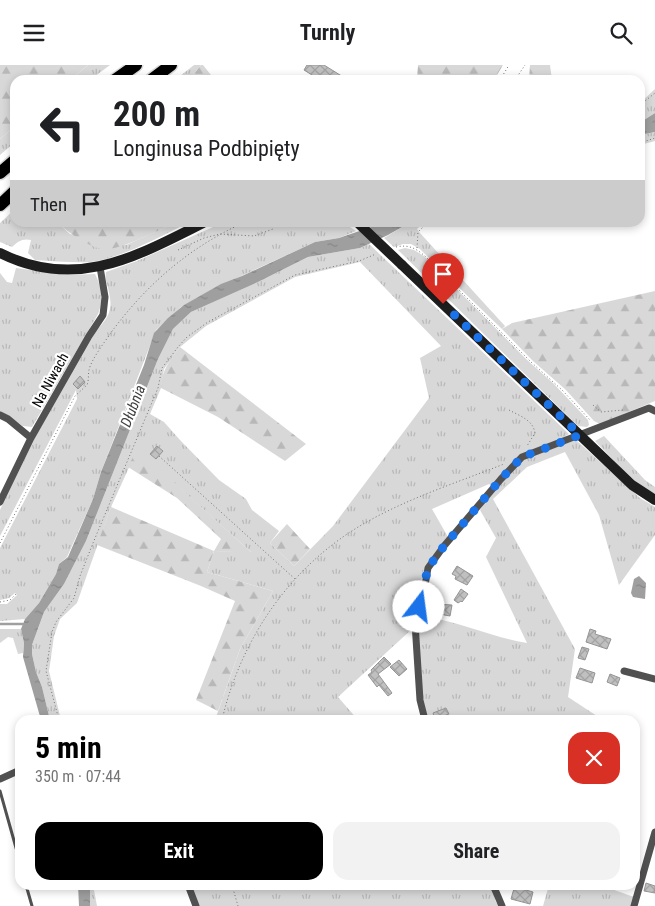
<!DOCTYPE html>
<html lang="en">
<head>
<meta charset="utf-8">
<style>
	:root { --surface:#fff; --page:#f2f2f2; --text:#202124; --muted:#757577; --accent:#000 }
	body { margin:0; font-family:"Roboto Condensed",sans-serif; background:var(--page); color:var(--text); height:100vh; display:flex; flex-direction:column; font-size:19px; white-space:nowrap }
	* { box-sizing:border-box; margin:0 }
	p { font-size:16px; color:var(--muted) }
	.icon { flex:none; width:28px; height:28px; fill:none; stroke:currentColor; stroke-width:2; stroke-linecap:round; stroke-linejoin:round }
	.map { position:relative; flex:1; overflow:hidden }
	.sheet { position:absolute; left:15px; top:650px; width:625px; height:175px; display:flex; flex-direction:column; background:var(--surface); border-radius:15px; box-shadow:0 2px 8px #0003 }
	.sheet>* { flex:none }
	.banner { position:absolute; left:10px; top:10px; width:635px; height:152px; border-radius:15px; box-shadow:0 2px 8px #0003; background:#fff; color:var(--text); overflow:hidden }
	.pin { position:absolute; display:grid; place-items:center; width:42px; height:42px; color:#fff; margin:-51px -21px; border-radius:50% 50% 50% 0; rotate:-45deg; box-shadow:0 0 5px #0007 }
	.pin .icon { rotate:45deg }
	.me { position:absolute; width:55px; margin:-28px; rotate:15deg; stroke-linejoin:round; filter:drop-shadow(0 0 4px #0008) }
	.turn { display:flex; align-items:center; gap:18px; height:105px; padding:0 20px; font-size:22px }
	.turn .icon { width:65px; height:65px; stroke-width:2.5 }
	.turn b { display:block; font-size:35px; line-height:42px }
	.then { display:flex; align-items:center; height:48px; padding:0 20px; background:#0003; gap:10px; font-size:19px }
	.round { display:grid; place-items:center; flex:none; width:52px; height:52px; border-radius:15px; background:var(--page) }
	.head { display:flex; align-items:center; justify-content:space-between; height:85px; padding:0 20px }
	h1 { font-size:30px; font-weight:700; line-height:38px; color:var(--accent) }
	.action { display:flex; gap:10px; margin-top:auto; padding:10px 20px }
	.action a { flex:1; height:58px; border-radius:15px; background:var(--accent); color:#fff; font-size:20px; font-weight:700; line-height:58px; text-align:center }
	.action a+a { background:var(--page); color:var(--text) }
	header { display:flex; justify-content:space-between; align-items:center; height:65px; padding:0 20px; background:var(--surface); font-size:22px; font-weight:700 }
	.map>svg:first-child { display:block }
	.grass { fill:url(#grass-tufts); fill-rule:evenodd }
	.forest { fill:url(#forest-firs) }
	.water { fill:url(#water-ripples) }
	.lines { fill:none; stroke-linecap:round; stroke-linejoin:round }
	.stream { stroke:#9f9f9f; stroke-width:2.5 }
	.building { fill:url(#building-cross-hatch); stroke:#959595 }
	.highway-casing { stroke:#dbdbdb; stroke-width:15 }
	.path { stroke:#737373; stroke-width:1; stroke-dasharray:1 2.5; stroke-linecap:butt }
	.lane { stroke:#515151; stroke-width:3 }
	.street { stroke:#515151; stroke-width:7 }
	.secondary { stroke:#1e1e1e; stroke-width:10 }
	.highway { stroke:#000; stroke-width:12 }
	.secondary-bridge { stroke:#1e1e1e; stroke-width:10 }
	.route { stroke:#1a73e8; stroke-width:9; stroke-dasharray:0 16.2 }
	.labels { text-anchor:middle; stroke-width:4.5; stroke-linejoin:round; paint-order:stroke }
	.street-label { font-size:14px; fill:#000; stroke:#fff }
	.water-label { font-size:15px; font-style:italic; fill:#404040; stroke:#fff }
</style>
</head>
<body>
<header><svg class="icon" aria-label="menu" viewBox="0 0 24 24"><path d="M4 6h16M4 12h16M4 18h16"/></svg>Turnly<svg class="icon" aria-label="search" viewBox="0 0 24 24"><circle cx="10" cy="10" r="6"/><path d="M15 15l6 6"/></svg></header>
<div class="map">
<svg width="655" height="841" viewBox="0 0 655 841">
	<defs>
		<pattern id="grass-tufts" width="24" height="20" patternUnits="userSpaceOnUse" patternTransform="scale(1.25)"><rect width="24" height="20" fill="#d8d8d8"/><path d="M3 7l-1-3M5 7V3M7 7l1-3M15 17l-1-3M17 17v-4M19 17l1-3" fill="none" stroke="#b8b8b8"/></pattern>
		<pattern id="forest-firs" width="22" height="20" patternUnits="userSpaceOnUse" patternTransform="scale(1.25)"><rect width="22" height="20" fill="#d8d8d8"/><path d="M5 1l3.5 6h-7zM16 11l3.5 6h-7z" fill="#b8b8b8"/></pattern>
		<pattern id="water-ripples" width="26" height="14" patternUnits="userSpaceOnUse" patternTransform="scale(1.25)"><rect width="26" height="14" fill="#9f9f9f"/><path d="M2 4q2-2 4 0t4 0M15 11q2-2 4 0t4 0" fill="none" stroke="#878787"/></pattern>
		<pattern id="building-cross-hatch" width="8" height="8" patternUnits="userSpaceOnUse" patternTransform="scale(1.25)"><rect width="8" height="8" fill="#c0c0c0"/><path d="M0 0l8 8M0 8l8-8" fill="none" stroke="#a3a3a3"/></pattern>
	</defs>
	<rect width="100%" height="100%" fill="#fff"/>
	<path class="grass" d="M 88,0 L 110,0 L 90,15 L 70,15 Z
		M 194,0 L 201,0 L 189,15 L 175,15 Z
		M 655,24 L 655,48 L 644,55 L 640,55 L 640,38 Z
		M 15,61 L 15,77 L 0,90 L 0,74 Z
		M 655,67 L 655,76 L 640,80 L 640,70 Z
		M 15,144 L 15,158 L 58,158 L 70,169 L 126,180 L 175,158 L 188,158 C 161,171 120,194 90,197 C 72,198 54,196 35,195 L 28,188 L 31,175 C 23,173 18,176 12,182 L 0,177 L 0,158 Z
		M 222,158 L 344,158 L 356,166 L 339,173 L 315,177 L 215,223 L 181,242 L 156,265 L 101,407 L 93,434 L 67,492 L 59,499 L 56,509 L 39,538 L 25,554 L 0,556 L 0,539 L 7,539 L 17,530 L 15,528 L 9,533 L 0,535 L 0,483 L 77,334 L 76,325 L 0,471 L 0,445 L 36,371 L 96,266 C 111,250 113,243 108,223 C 106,217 105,213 106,207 L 137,196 Z
		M 409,158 L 423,158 L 417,164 L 420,168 L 505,261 L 502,264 L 450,214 L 420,184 L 411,179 L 403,179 L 394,182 L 384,173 Z
		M 369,179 L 569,369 L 558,376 L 519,390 L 492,421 L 489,419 L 432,444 L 448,472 L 423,507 L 412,564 L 338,632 L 358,655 L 215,655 L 240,584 L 273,526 L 207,507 L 214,486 L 251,487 L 137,385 L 111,442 L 77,538 L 60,554 L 54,571 L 49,606 L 61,655 L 50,655 L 42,622 L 36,607 L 32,589 L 32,580 L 44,547 L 64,519 L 86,476 L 158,294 L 173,264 L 191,247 L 258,217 L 308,192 L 360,183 ZM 360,197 L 441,281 L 420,293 L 429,333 L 333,461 L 294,501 L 270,478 L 279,466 L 252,445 L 246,434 L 219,415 L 180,375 L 164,357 L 150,349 L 161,323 L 164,304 L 180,282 L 206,261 L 295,212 Z
		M 405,183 L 414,185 L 424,191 L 527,295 L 553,318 L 588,355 L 589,360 L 587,362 L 578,361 L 398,185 Z
		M 16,203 L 67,210 L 95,209 C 102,221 103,237 98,249 L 32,362 L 23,361 L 0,346 L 0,208 L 7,217 L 12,218 Z
		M 604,371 L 645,415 L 655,422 L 655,429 C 635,420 611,392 595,376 Z
		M 576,375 L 640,433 L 655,442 L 655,470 L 619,520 L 599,450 L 565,387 L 527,402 L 493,434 L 575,584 L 568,632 L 600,653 L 606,655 L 428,655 C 421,630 415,570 421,545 L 428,545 L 431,553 C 464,558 494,573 527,578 L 486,492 L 496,473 L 480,445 L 488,432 L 524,394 Z
		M 0,564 L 21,564 L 24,578 L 23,588 L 18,589 L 13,573 L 8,572 L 0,578 Z
		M 90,820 L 93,820 L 97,841 L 90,841 Z
		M 191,820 L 491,820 L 496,837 L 500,841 L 199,841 Z
		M 549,820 L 600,820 L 634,832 L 631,841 L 543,841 Z"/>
	<path class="forest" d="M 0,0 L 88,0 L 70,15 L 15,15 L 15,61 L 0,74 Z
		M 201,0 L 203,0 L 215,15 L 189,15 Z
		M 418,0 L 503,0 L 494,15 L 417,15 Z
		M 530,0 L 550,0 L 552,15 L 529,15 Z
		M 58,158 L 175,158 C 161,164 115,188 101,184 C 86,180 69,168 58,158 Z
		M 655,226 L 655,336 L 600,359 L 594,356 L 566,325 L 533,296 L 502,264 L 512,258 Z
		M 180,282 L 306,379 L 285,396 L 218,352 L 161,323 C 161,306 170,295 180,282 Z
		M 137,384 L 252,488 L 214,486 L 207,507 L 273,526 L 240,584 L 218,646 L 196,635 L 235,536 L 201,521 L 97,480 L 111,442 L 214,486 L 221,474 L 177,433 L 128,402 Z
		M 287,459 L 310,484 L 294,501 L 270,478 Z"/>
	<path class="water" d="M 655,48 L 655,67 L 640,70 L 640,55 L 644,55 Z
		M 383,158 L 409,158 L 388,170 L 360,183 L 308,192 L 258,217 L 191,247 L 173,264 L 158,294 L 86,476 L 64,519 L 44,547 L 32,580 L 32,589 L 36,607 L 42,622 L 50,655 L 41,655 L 23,592 L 24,578 L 21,564 L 25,554 L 39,538 L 56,509 L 59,499 L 68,492 L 93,434 L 101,407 L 144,300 L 154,268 L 168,253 L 184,240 L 221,219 L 242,211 L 315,177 L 339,173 Z
		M 639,511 L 646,518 L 645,534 L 633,532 L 631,528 L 634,514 Z
		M 78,820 L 90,820 L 90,841 L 79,841 Z"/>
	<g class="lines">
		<path class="stream" d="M 0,559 L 23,559"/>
	</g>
	<path class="building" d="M 307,0 L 324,0 L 348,15 L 320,15 L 304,5 Z
		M 80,311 L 85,317 L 78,324 L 73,319 Z
		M 157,381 L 163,386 L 156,394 L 150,389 Z
		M 457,501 L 473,511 L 467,520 L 455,514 L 456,511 L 452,509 Z
		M 461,524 L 468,529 L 462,537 L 461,536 L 458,538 L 454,535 Z
		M 436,539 L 452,540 L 450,551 L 434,548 Z
		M 590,564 L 596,566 L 595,569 L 611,574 L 607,584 L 586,577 Z
		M 582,582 L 589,584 L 585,595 L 578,593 Z
		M 384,592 L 391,599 L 378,609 L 392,628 L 388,631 L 379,620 L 377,622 L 368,610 L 372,607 L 371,605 Z
		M 399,595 L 407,604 L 399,611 L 390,602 Z
		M 580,603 L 595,608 L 592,618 L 576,613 Z
		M 610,609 L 620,613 L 617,621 L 607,617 Z
		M 446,643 L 449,649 L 435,654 L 433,648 Z
		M 646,818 L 655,821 L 655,828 L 644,826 Z
		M 515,820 L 527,820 L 526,825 L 533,827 L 530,839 L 511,834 Z"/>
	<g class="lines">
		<defs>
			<path id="highway" d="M 115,15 L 136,0
				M 151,15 L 171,0
				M 0,108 L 15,95
				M 0,140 L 15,126"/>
		</defs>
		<use href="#highway" class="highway-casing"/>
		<path class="path" d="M 500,15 L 509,0
			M 515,15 L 525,0
			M 640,40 L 655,28
			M 640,78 L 655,73
			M 396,182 C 409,179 417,184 426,192 L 531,297 L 562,325 L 591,356
			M 417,183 L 418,167 L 427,158
			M 178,185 L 204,173 L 220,169 L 254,171 L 273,164
			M 593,340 L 601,347 L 623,345
			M 509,345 C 520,351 533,355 535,368 L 527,381
			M 159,391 L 295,514
			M 0,478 L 75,331 L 87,320 C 89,315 88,310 89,305 C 91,295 104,278 110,269 C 145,221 188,183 243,158
			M 0,537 L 10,535 L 16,529
			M 59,655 L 46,606 L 52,567 L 56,557 L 74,533 L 80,511 L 93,478 L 158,323 L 162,303 L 178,282 L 187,272 L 208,257 L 295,210 L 359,196 L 376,189
			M 222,655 C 242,569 296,494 374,453 C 415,431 461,416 504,399
			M 232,820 L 238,841"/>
		<path class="lane" d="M 0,726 L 20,797
			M 26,820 L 32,841"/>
		<path class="street" d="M 0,350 L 8,354 L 31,373
			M 0,437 L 31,373 L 89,271 L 103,250 L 105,232 L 100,202
			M 624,606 L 655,614
			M 425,655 L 420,635 L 415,558 L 424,526 L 428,503 L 444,481 L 501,414 L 522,392 L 649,343 L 655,346
			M 0,714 L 20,705
			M 188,820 L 196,841
			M 493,820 L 502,841
			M 634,841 L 655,767"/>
		<path class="secondary" d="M 0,188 C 76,226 135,192 203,158
			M 402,200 L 632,420 L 655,435"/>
		<use href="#highway" class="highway"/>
		<path class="secondary-bridge" d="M 359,159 L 402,200"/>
	</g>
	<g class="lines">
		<path class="route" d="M 419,542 L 428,503 L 444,481 L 501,414 L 522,392 L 580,370 L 443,239"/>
	</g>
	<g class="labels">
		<g class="street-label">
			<text transform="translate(50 315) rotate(-61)" y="5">Na Niwach</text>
		</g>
		<g class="water-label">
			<text transform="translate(133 341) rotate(-69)" y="5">Dłubnia</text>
		</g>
	</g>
</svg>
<div class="pin" style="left:443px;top:239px;background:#d93025"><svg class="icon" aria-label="arrive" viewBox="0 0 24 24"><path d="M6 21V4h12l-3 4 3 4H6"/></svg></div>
<svg class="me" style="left:419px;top:542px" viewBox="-20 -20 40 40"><circle r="19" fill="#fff"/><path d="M0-13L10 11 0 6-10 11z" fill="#1a73e8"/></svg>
<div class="banner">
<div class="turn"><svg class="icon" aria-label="left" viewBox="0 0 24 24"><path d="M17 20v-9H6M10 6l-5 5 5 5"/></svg><div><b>200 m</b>Longinusa Podbipięty</div></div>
<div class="then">Then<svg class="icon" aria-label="arrive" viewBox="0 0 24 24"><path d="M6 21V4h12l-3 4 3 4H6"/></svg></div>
</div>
<section class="sheet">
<div class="head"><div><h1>5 min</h1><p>350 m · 07:44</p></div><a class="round" style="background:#d93025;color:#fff"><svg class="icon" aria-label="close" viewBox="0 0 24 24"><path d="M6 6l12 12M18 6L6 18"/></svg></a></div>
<div class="action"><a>Exit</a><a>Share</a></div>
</section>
</div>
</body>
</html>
